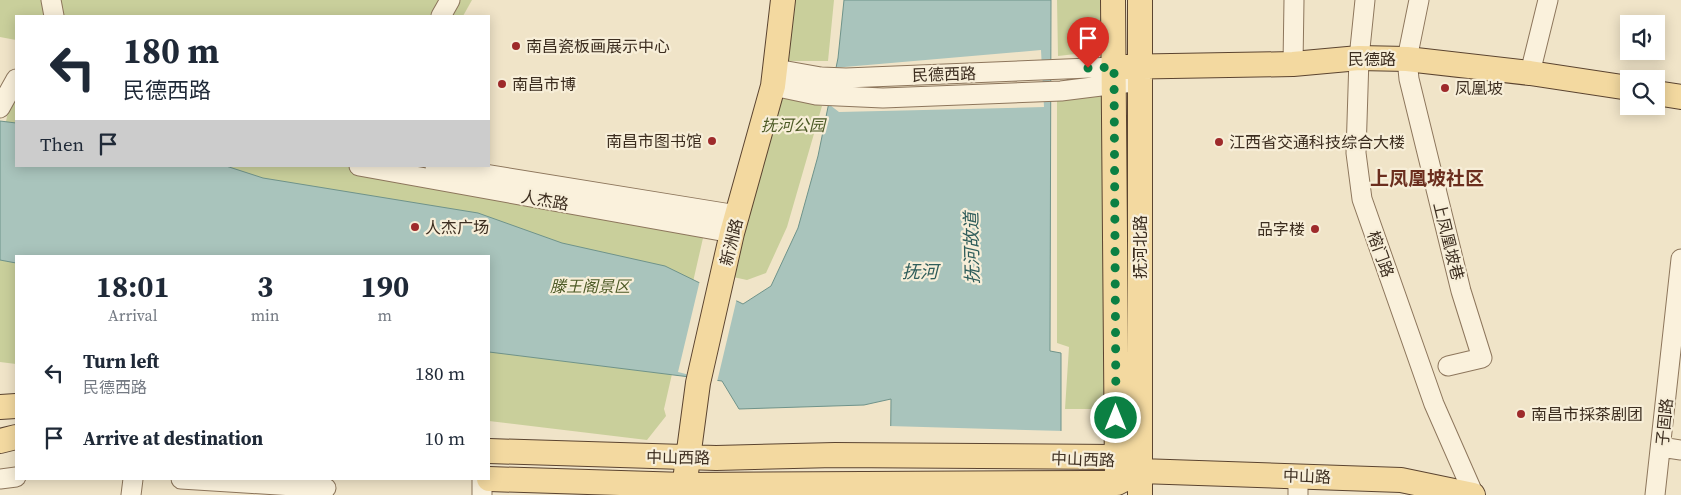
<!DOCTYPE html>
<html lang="en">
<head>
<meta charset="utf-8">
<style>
	:root { --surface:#fff; --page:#f6f6f7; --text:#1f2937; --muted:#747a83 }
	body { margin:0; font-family:"Source Serif 4","Noto Sans SC",serif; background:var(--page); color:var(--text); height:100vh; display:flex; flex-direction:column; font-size:19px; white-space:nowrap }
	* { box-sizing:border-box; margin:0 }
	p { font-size:16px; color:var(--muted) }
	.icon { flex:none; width:28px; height:28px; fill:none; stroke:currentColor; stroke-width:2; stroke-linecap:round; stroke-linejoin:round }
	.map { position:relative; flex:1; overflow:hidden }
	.drawer { position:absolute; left:15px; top:255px; width:475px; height:225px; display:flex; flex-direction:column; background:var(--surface); border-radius:0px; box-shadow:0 2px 12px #0003 }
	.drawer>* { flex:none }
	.hud { position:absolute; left:15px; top:15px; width:475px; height:152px; border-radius:0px; box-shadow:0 2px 12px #0003; background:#fff; color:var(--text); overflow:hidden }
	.buttons { position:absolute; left:1620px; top:15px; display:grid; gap:10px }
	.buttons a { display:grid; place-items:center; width:45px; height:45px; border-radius:0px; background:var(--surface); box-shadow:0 2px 12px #0003; font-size:25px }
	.pin { position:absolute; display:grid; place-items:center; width:42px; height:42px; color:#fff; margin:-51px -21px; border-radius:50% 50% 50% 0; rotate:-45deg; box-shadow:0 0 5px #0007 }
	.pin .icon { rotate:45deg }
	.me { position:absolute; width:55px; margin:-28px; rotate:0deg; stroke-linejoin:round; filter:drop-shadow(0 0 4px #0008) }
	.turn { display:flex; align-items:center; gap:18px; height:105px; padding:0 25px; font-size:22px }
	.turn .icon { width:65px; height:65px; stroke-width:2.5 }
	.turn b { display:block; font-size:35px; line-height:42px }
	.then { display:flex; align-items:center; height:48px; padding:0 25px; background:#0003; gap:10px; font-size:19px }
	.eta { display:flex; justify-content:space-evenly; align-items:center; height:85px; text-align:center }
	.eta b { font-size:30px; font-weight:700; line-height:35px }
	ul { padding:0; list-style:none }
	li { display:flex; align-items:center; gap:15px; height:65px; padding:0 25px }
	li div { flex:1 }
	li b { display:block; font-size:19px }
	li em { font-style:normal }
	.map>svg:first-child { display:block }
	.green { fill:#c9cf9b }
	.water { fill:#a9c4bc; stroke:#6f938a }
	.pier { fill:#f0e4c8 }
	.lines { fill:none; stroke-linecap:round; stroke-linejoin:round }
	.minor-casing { stroke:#8d765c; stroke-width:21 }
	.major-casing { stroke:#5b4430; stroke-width:26 }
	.minor { stroke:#faf1dc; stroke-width:19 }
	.major { stroke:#f3d9a0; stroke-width:24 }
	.route { stroke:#0b8043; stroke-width:9; stroke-dasharray:0 16.2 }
	.poi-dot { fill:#9e2a2b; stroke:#f7eed8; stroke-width:2 }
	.labels { text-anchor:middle; stroke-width:4.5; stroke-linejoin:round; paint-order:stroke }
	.poi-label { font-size:16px; fill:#3d2e20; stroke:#f7eed8; text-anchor:start }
	.street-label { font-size:16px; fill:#3d2e20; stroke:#f7eed8 }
	.park-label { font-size:16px; font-style:italic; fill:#4d5a26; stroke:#f7eed8 }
	.water-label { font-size:18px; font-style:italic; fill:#2f5d5a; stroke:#f7eed8 }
	.quarter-label { font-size:19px; font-weight:bold; fill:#6b2e1e; stroke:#f7eed8 }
</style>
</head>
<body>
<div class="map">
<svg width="1681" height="495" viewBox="0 0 1681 495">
	<rect width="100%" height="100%" fill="#f0e4c8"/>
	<path class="green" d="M 0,0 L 472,0 L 463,16 L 16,16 L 16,40 L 0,37 Z
		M 791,0 L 834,0 L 828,61 L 786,61 Z
		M 1057,0 L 1103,0 L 1102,51 L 1058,56 Z
		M 16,74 L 16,166 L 482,166 L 711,203 L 664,409 L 666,416 L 647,440 L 489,421 L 489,256 L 16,256 L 16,364 L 0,362 L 0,150 Z
		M 1107,91 L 1111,409 L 1065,409 L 1069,347 L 1057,343 L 1057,95 Z
		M 777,97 L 822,106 L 787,227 L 766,273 L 747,280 L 733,277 Z"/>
	<path class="water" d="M 844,0 L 1051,0 L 1050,351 L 1061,353 L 1061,492 L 1076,495 L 890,495 L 891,399 L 864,405 L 739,409 L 722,381 L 489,352 L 489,256 L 16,256 L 16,263 L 0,260 L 0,121 L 16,123 L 16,166 L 226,166 L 263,178 L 478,213 L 562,243 L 665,266 L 743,304 L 771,286 L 798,228 L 818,156 L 838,58 Z"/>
	<path class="pier" d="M 1041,50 L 1044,107 L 839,112 L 826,102 L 833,68 Z
		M 700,280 L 737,298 L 717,382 L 678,372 Z
		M 889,426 L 1064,431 L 1064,490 L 1076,492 L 1075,495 L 887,495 Z"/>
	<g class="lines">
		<defs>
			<path id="minor" d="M 51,0 L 54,16
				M 1365,0 L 1359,58 L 1356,153 L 1362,199 L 1434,404 L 1474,495
				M 1419,0 L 1407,59 L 1409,79 L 1461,291 L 1482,358 L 1448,366
				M 441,16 L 450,0
				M 1293,64 L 1294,0
				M 776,69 L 821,77 L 846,78 L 1114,67
				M 1530,73 L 1548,0
				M 773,86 L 816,95 L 883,98 L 1061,91 L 1141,81
				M 0,108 L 16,79
				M 359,166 L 732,233
				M 435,166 L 737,215
				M 1661,447 L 1681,450
				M 1298,476 L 1298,495
				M 0,479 L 16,477
				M 181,479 L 326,488
				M 131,495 L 133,479
				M 482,495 L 482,479
				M 1655,495 L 1681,259"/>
			<path id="major" d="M 1113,0 L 1117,473
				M 1140,0 L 1140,495
				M 1114,67 L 1293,64 L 1359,58 L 1407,59 L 1530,73 L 1629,88
				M 1656,93 L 1681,97
				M 0,407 L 16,406
				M 0,441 L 16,437
				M 489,451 L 716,458 L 835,455 L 1116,457 L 1140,471 L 1401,480 L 1473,495
				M 686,473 L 698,383 L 732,233 L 773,86 L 783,0
				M 489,479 L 685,485 L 1089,483 L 1117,483 L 1140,471"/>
		</defs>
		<use href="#minor" class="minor-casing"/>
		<use href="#major" class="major-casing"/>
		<use href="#minor" class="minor"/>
		<use href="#major" class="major"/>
	</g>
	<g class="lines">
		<path class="route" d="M 1088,68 L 1114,67 L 1116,418"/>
	</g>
	<g class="poi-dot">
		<circle cx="516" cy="46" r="5"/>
		<circle cx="502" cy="84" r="5"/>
		<circle cx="1445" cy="88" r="5"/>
		<circle cx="712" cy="141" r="5"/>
		<circle cx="1219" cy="142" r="5"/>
		<circle cx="415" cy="227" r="5"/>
		<circle cx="1315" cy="229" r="5"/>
		<circle cx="1521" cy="414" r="5"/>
	</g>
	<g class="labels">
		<g class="poi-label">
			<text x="526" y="52">南昌瓷板画展示中心</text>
			<text x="512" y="90">南昌市博</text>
			<text x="1455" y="94">凤凰坡</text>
			<text x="702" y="147" text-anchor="end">南昌市图书馆</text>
			<text x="1229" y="148">江西省交通科技综合大楼</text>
			<text x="425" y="233">人杰广场</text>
			<text x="1305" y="235" text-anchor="end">品字楼</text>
			<text x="1531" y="420">南昌市採茶剧团</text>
		</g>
		<g class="street-label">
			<text x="1372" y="65">民德路</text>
			<text transform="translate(944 74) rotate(-2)" y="6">民德西路</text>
			<text transform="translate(545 200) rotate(10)" y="6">人杰路</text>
			<text transform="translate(1449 241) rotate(76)" y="6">上凤凰坡巷</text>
			<text transform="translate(731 242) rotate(-76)" y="6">新洲路</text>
			<text transform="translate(1140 247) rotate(-90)" y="6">抚河北路</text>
			<text transform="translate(1381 254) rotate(70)" y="6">榕门路</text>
			<text transform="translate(1664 422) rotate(-84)" y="6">子固路</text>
			<text transform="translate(678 457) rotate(1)" y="6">中山西路</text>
			<text transform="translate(1083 459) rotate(2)" y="6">中山西路</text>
			<text transform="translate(1307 476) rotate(2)" y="6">中山路</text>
		</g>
		<g class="park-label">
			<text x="793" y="131">抚河公园</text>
			<text x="590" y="292">滕王阁景区</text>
		</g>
		<g class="water-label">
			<text transform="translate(972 248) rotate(-91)" y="6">抚河故道</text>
			<text x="920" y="278">抚河</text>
		</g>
		<g class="quarter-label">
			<text x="1427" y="185">上凤凰坡社区</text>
		</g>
	</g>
</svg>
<div class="buttons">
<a><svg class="icon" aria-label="sound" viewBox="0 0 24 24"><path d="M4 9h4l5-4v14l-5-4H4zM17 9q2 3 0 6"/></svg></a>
<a><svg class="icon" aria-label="search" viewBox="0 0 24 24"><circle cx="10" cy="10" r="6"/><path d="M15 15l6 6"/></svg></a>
</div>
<div class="pin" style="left:1088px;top:68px;background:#d93025"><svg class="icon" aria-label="arrive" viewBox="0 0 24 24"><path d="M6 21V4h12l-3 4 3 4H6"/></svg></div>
<svg class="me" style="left:1116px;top:418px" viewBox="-20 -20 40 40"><circle r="17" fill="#0b8043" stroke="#fff" stroke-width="3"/><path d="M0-11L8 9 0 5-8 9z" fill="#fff"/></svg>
<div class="hud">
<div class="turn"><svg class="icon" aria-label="left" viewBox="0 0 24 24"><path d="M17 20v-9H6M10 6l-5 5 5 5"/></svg><div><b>180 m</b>民德西路</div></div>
<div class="then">Then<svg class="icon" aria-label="arrive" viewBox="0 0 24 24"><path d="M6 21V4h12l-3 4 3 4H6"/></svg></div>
</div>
<section class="drawer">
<div class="eta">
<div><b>18:01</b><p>Arrival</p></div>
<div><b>3</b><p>min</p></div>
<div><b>190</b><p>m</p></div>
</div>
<ul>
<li><svg class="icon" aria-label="left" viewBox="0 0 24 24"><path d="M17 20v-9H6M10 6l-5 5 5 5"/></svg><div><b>Turn left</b><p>民德西路</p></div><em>180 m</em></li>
<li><svg class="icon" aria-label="arrive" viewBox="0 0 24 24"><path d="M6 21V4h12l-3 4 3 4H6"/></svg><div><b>Arrive at destination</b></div><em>10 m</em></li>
</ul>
</section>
</div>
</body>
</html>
